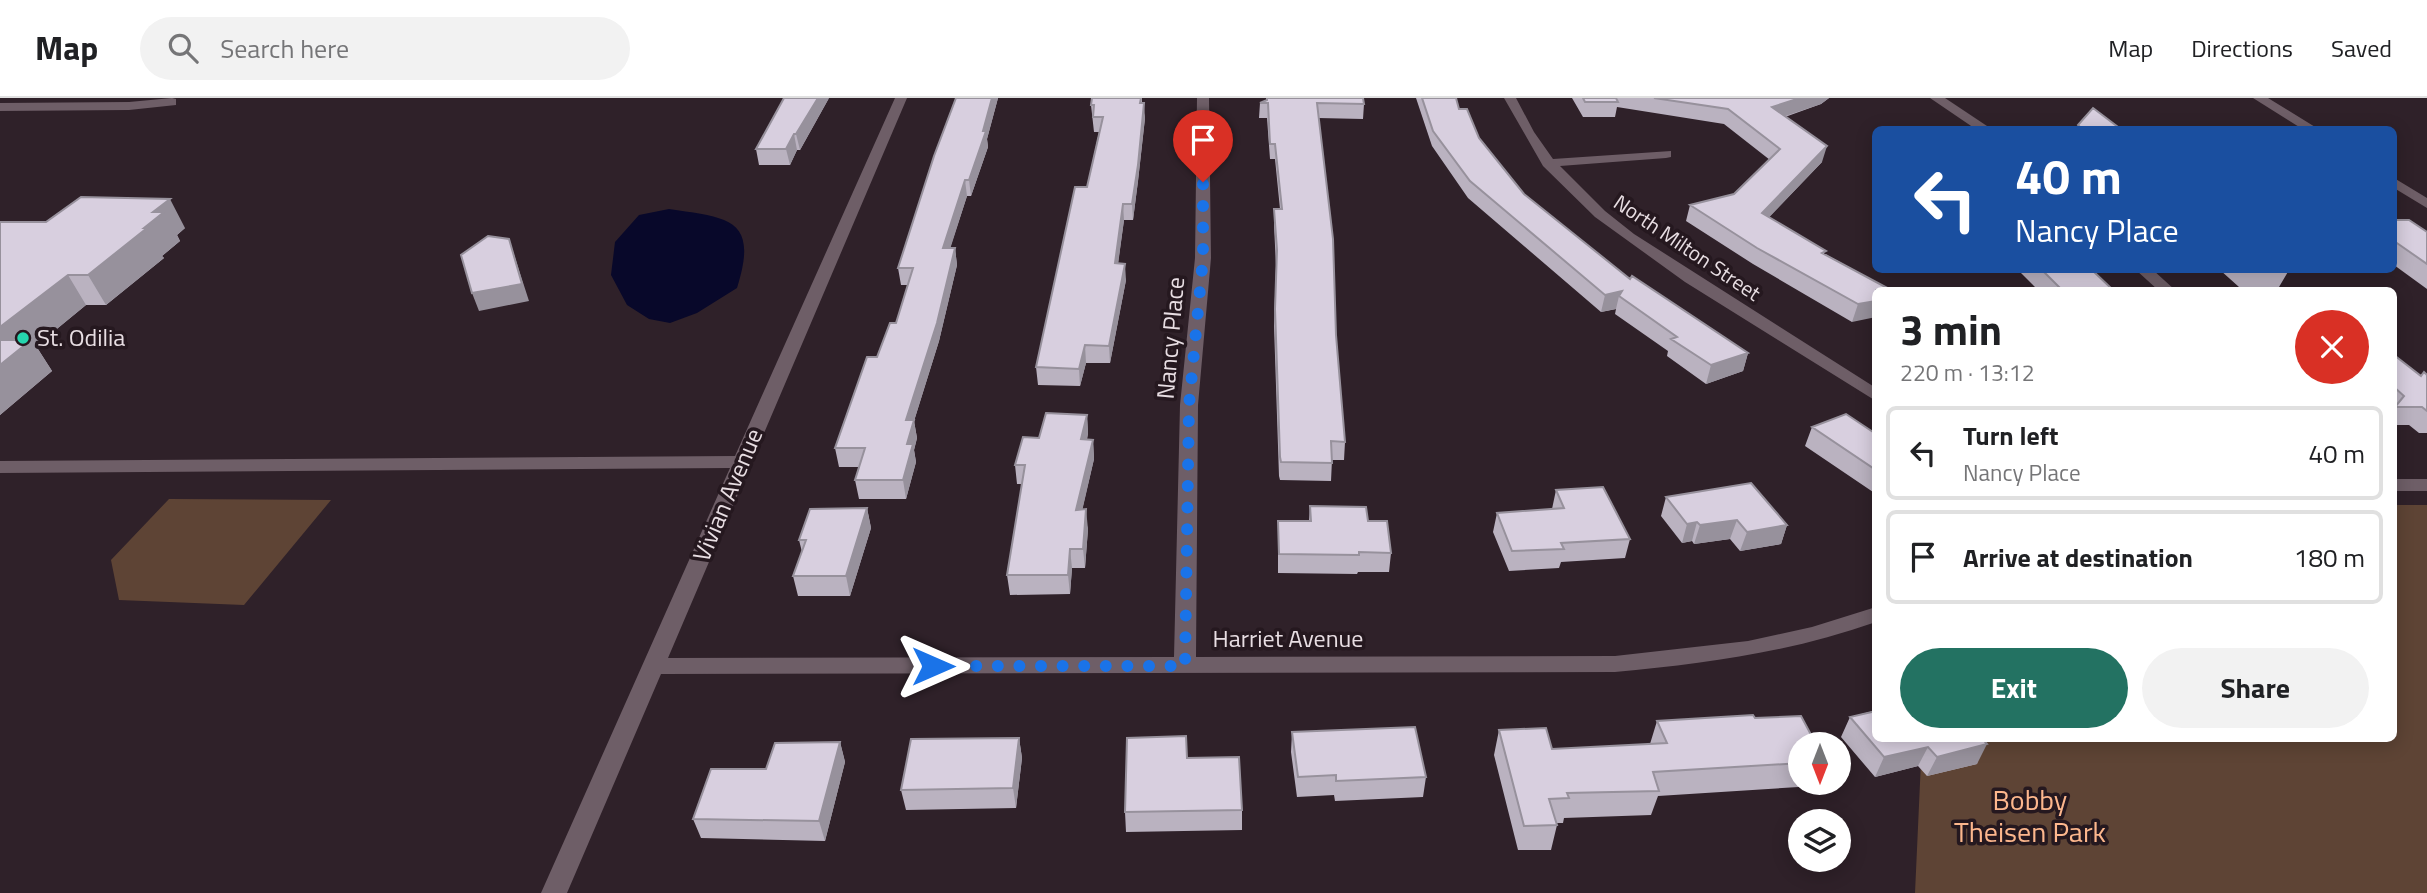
<!DOCTYPE html>
<html lang="en">
<head>
<meta charset="utf-8">
<style>
	:root { --surface:#fff; --page:#f2f2f2; --text:#202124; --muted:#757577; --line:#e0e0e0; --accent:#237262 }
	body { margin:0; font-family:"Titillium Web",sans-serif; background:var(--page); color:var(--text); height:100vh; display:flex; flex-direction:column; font-size:26px; white-space:nowrap }
	* { box-sizing:border-box; margin:0 }
	p { font-size:23px; color:var(--muted) }
	.icon { flex:none; width:38px; height:38px; fill:none; stroke:currentColor; stroke-width:2; stroke-linecap:round; stroke-linejoin:round }
	.map { position:relative; flex:1; overflow:hidden }
	.details { position:absolute; left:1872px; top:189px; width:525px; height:455px; display:flex; flex-direction:column; background:var(--surface); border-radius:10px; box-shadow:0 4px 18px #0003 }
	.details>* { flex:none }
	.hud { position:absolute; left:1872px; top:28px; width:525px; height:147px; border-radius:10px; box-shadow:0 4px 18px #0003; background:#1a4fa0; color:#fff; overflow:hidden }
	.needle { width:46px; rotate:180deg }
	.buttons { position:absolute; left:1788px; top:634px; display:grid; gap:14px }
	.buttons a { display:grid; place-items:center; width:63px; height:63px; border-radius:50%; background:var(--surface); box-shadow:0 4px 18px #0003; font-size:35px }
	.pin { position:absolute; display:grid; place-items:center; width:60px; height:60px; color:#fff; margin:-72px -30px; border-radius:50% 50% 50% 0; rotate:-45deg; box-shadow:0 0 7px #0007 }
	.pin .icon { rotate:45deg }
	.me { position:absolute; width:77px; margin:-38px; rotate:90deg; stroke-linejoin:round; filter:drop-shadow(0 0 5px #0008) }
	.turn { display:flex; align-items:center; gap:24px; height:147px; padding:0 28px; font-size:32px }
	.turn .icon { width:91px; height:91px; stroke-width:2.5 }
	.turn b { display:block; font-size:49px; line-height:60px }
	.round { display:grid; place-items:center; flex:none; width:74px; height:74px; border-radius:37px; background:var(--page) }
	.head { display:flex; align-items:center; justify-content:space-between; height:119px; padding:0 28px }
	h1 { font-size:42px; font-weight:700; line-height:52px }
	.primary-button { display:flex; gap:14px; margin-top:auto; padding:14px 28px }
	.primary-button a { flex:1; height:80px; border-radius:42px; background:var(--accent); color:#fff; font-size:28px; font-weight:700; line-height:80px; text-align:center }
	.primary-button a+a { background:var(--page); color:var(--text) }
	ul { padding:0; list-style:none }
	li { display:flex; align-items:center; gap:21px; height:94px; margin:0 14px 10px; padding:0 14px; border:4px solid var(--line); border-radius:10px }
	li div { flex:1 }
	li b { display:block; font-size:26px }
	li em { font-style:normal }
	header { display:flex; align-items:center; gap:42px; box-sizing:border-box; height:98px; padding:0 35px; background:var(--surface); border-bottom:2px solid var(--line) }
	header strong { font-size:33px }
	nav { display:flex; gap:38px; margin-inline-start:auto; font-size:24px }
	.search { width:490px; height:63px; background:var(--page); display:flex; align-items:center; gap:18px; box-sizing:border-box; padding:0 24px; border-radius:38px; color:var(--muted); font-size:26px }
	.map>svg:first-child { display:block }
	.green { fill:#5e4435 }
	.water { fill:#08082a }
	.lines { fill:none; stroke-linecap:round; stroke-linejoin:round }
	.minor { fill:#6e5e67; fill-rule:evenodd }
	.wall { fill:#bab2c0 }
	.shaded-wall { fill:#97919c }
	.building { fill:#d8cfdf; stroke:#97919c; stroke-width:2 }
	.route { stroke:#1a73e8; stroke-width:12; stroke-dasharray:0 21.6 }
	.poi-dot { fill:#26d5ae; stroke:#25181f; stroke-width:2.5 }
	.labels { text-anchor:middle; stroke-width:7; stroke-linejoin:round; paint-order:stroke }
	.far-street-label { font-size:21px; fill:#e8dee3; stroke:#25181f }
	.poi-label { font-size:24px; fill:#e8dee3; stroke:#25181f; text-anchor:start }
	.street-label { font-size:24px; fill:#e8dee3; stroke:#25181f }
	.near-park-label { font-size:28px; fill:#fdb78d; stroke:#25181f }
</style>
</head>
<body>
<header>
<strong>Map</strong>
<div class="search"><svg class="icon" aria-label="search" viewBox="0 0 24 24"><circle cx="10" cy="10" r="6"/><path d="M15 15l6 6"/></svg>Search here</div>
<nav><a>Map</a><a>Directions</a><a>Saved</a></nav>
</header>
<div class="map">
<svg width="2427" height="795" viewBox="0 0 2427 795">
	<rect width="100%" height="100%" fill="#2f2129"/>
	<path class="green" d="M 169,401 L 331,402 L 244,507 L 119,502 L 111,462 Z
		M 2394,407 L 2427,407 L 2427,795 L 1915,795 L 1922,641 L 2394,640 Z"/>
	<path class="water" d="M 669,111 C 729,120 759,120 737,190 L 697,215 L 670,225 L 649,221 L 627,207 L 611,177 L 615,144 L 639,117 Z"/>
	<g class="lines">
		<path class="minor" d="M 172,0 L 176,1 L 176,7 L 129,12 L 0,13 L 0,5 L 129,4 Z
			M 895,0 L 907,0 L 668,560 L 1174,559 L 1180,307 L 1195,160 L 1197,0 L 1209,0 L 1211,160 L 1198,307 L 1196,559 L 1615,558 L 1748,543 L 1812,529 L 1876,509 L 1876,524 C 1791,554 1704,566 1615,574 L 661,576 L 567,795 L 541,795 L 730,370 L 0,375 L 0,363 L 735,358 Z
			M 1504,0 L 1516,0 L 1534,34 L 1553,61 L 1671,53 L 1671,59 L 1666,60 L 1560,68 L 1605,113 L 1634,136 L 1876,290 L 1876,303 L 1685,184 L 1595,119 L 1543,68 Z
			M 1930,0 L 1945,0 L 1993,32 L 1977,32 Z
			M 2253,0 L 2268,0 L 2320,32 L 2304,32 Z
			M 2394,80 L 2427,100 L 2427,110 L 2394,90 Z
			M 2136,172 L 2153,172 L 2175,192 L 2158,192 Z
			M 2394,381 L 2427,381 L 2427,393 L 2394,393 Z"/>
	</g>
	<path class="wall" d="M 829,0 L 800,52 L 797,52 L 790,67 L 759,67 L 756,51 Z
		M 956,0 L 998,0 L 987,41 L 988,49 L 971,98 L 967,98 L 950,150 L 955,150 L 957,167 L 939,243 L 914,323 L 917,340 L 914,352 L 916,364 L 906,401 L 859,401 L 855,382 L 860,369 L 839,369 L 835,350 L 877,259 L 896,225 L 908,187 L 901,187 L 898,170 Z
		M 1092,0 L 1142,0 L 1142,5 L 1145,20 L 1138,83 L 1133,122 L 1124,122 L 1118,165 L 1126,182 L 1110,265 L 1086,265 L 1080,288 L 1038,287 L 1036,269 L 1087,89 L 1099,34 L 1094,34 L 1091,7 Z
		M 1266,0 L 1363,0 L 1364,6 L 1363,21 L 1318,20 L 1345,344 L 1344,362 L 1332,362 L 1331,383 L 1280,382 L 1279,378 L 1274,228 L 1276,168 L 1274,127 L 1274,111 L 1280,111 L 1275,61 L 1270,61 L 1267,20 L 1259,20 L 1260,5 L 1266,2 Z
		M 1416,0 L 1456,0 L 1459,11 L 1479,40 L 1524,96 L 1630,181 L 1748,255 L 1743,273 L 1706,286 L 1667,258 L 1668,253 L 1615,216 L 1616,211 L 1601,214 L 1468,100 L 1432,48 Z
		M 1572,0 L 1829,0 L 1821,6 L 1785,19 L 1822,64 L 1769,119 L 1825,156 L 1891,192 L 1852,224 L 1753,166 L 1686,123 L 1690,107 L 1734,96 L 1770,62 L 1724,26 L 1617,9 L 1615,19 L 1583,19 Z
		M 2394,122 L 2427,134 L 2427,191 L 2394,167 Z
		M 0,124 L 185,130 L 177,137 L 180,143 L 162,158 L 164,160 L 106,207 L 86,207 L 36,248 L 52,273 L 0,317 Z
		M 2018,172 L 2092,172 L 2113,192 L 2038,192 Z
		M 2220,172 L 2289,172 L 2279,189 L 2239,189 Z
		M 2394,257 L 2421,278 L 2427,277 L 2427,335 L 2419,335 L 2409,327 L 2394,327 Z
		M 1087,317 L 1088,335 L 1087,342 L 1093,342 L 1094,361 L 1082,412 L 1088,431 L 1085,470 L 1072,470 L 1070,496 L 1010,497 L 1007,477 L 1022,386 L 1017,386 L 1015,367 L 1039,340 Z
		M 1812,329 L 1876,336 L 1876,396 L 1805,348 Z
		M 1556,392 L 1630,441 L 1625,460 L 1561,464 L 1559,470 L 1509,473 L 1493,434 L 1497,415 L 1552,411 Z
		M 1666,399 L 1787,427 L 1781,446 L 1740,453 L 1730,441 L 1694,446 L 1692,443 L 1682,445 L 1661,418 Z
		M 1310,408 L 1368,423 L 1391,455 L 1389,474 L 1358,474 L 1357,476 L 1278,475 L 1278,423 L 1309,423 Z
		M 867,410 L 871,430 L 850,498 L 798,498 L 793,478 L 802,454 L 799,442 Z
		M 1876,606 L 1876,640 L 1982,640 L 1977,666 L 1927,678 L 1918,668 L 1875,679 L 1841,639 L 1850,619 L 1873,613 Z
		M 1755,620 L 1801,646 L 1801,684 L 1817,684 L 1815,688 L 1658,698 L 1651,717 L 1564,720 L 1563,725 L 1556,725 L 1557,727 L 1551,752 L 1518,752 L 1494,657 L 1499,632 L 1552,651 L 1650,646 L 1657,623 Z
		M 1292,634 L 1426,679 L 1423,699 L 1335,703 L 1334,697 L 1297,699 L 1291,654 Z
		M 1019,640 L 1022,660 L 1016,710 L 906,712 L 901,692 Z
		M 840,644 L 845,664 L 825,743 L 701,740 L 693,721 L 766,671 Z
		M 1187,660 L 1242,712 L 1242,732 L 1126,734 L 1125,714 Z"/>
	<path class="shaded-wall" d="M 818,0 L 829,0 L 800,52 L 796,36 Z
		M 992,0 L 998,0 L 987,41 L 988,49 L 971,98 L 969,82 Z
		M 1800,0 L 1829,0 L 1821,6 L 1768,24 L 1772,9 Z
		M 1144,5 L 1145,20 L 1138,83 L 1133,122 L 1132,106 Z
		M 794,36 L 797,52 L 790,67 L 786,51 Z
		M 1827,48 L 1822,64 L 1758,131 L 1762,115 Z
		M 965,82 L 967,98 L 945,167 L 943,150 Z
		M 170,101 L 185,130 L 177,137 L 180,143 L 162,158 L 164,160 L 106,207 L 88,177 L 144,130 L 153,114 Z
		M 1123,106 L 1124,122 L 1116,182 L 1115,165 Z
		M 509,141 L 529,203 L 479,213 L 472,195 Z
		M 955,150 L 957,167 L 939,243 L 914,323 L 917,340 L 914,352 L 916,364 L 906,401 L 903,382 L 907,346 L 906,322 Z
		M 1125,166 L 1126,182 L 1110,265 L 1109,248 Z
		M 68,177 L 86,207 L 36,248 L 52,273 L 0,317 L 0,229 Z
		M 1622,193 L 1619,198 L 1616,211 L 1601,214 L 1605,197 Z
		M 1876,203 L 1876,219 L 1852,224 L 1858,206 Z
		M 1085,247 L 1086,265 L 1080,288 L 1079,271 Z
		M 1748,255 L 1743,273 L 1706,286 L 1711,267 Z
		M 1087,317 L 1088,335 L 1083,360 L 1081,341 Z
		M 1093,342 L 1094,361 L 1078,431 L 1076,412 Z
		M 867,410 L 871,430 L 850,498 L 846,478 Z
		M 1086,411 L 1088,431 L 1085,470 L 1083,451 Z
		M 1737,422 L 1730,441 L 1694,446 L 1700,427 Z
		M 1697,424 L 1692,443 L 1682,445 L 1687,426 Z
		M 1787,427 L 1781,446 L 1740,453 L 1747,434 Z
		M 1070,451 L 1072,470 L 1070,496 L 1068,477 Z
		M 1019,640 L 1022,660 L 1016,710 L 1013,690 Z
		M 840,644 L 845,664 L 825,743 L 819,723 Z
		M 1987,646 L 1977,666 L 1927,678 L 1937,659 Z
		M 1928,649 L 1918,668 L 1875,679 L 1884,659 Z"/>
	<path class="building" d="M 784,0 L 818,0 L 796,36 L 794,36 L 786,51 L 756,51 Z
		M 956,0 L 992,0 L 983,33 L 986,33 L 969,82 L 965,82 L 943,150 L 955,150 L 937,225 L 906,322 L 914,322 L 907,346 L 913,346 L 903,382 L 855,382 L 865,350 L 835,350 L 867,259 L 877,259 L 890,225 L 896,225 L 913,170 L 898,170 L 934,58 Z
		M 1092,0 L 1141,0 L 1140,5 L 1144,5 L 1138,67 L 1132,106 L 1123,106 L 1115,165 L 1125,166 L 1109,248 L 1085,247 L 1079,271 L 1036,269 L 1075,89 L 1087,89 L 1103,19 L 1093,19 L 1094,7 L 1091,7 Z
		M 1267,0 L 1363,0 L 1364,6 L 1317,5 L 1333,141 L 1336,237 L 1345,344 L 1331,343 L 1332,365 L 1281,364 L 1280,359 L 1275,211 L 1277,152 L 1274,111 L 1282,111 L 1275,46 L 1270,46 L 1268,5 L 1260,5 L 1267,2 Z
		M 1422,0 L 1456,0 L 1459,11 L 1467,11 L 1479,40 L 1524,96 L 1630,181 L 1632,178 L 1748,255 L 1711,267 L 1671,241 L 1677,239 L 1619,198 L 1622,193 L 1605,197 L 1470,83 L 1433,33 Z
		M 1583,0 L 1616,0 L 1618,4 L 1585,4 Z
		M 1654,0 L 1800,0 L 1772,9 L 1827,48 L 1762,115 L 1826,153 L 1822,155 L 1891,192 L 1876,192 L 1876,203 L 1858,206 L 1757,150 L 1690,107 L 1734,96 L 1780,51 L 1728,11 Z
		M 2093,10 L 2122,32 L 2083,32 L 2078,27 Z
		M 81,99 L 170,101 L 153,114 L 164,114 L 144,130 L 147,130 L 88,177 L 68,177 L 0,229 L 0,124 L 46,124 Z
		M 2394,122 L 2409,122 L 2427,134 L 2427,166 L 2394,143 Z
		M 488,138 L 509,141 L 522,186 L 472,195 L 461,157 Z
		M 2042,172 L 2092,172 L 2113,192 L 2062,192 Z
		M 0,242 L 31,242 L 0,267 Z
		M 2394,257 L 2421,278 L 2424,274 L 2427,277 L 2427,313 L 2422,309 L 2395,309 L 2404,298 L 2394,289 Z
		M 1046,315 L 1087,317 L 1081,341 L 1093,342 L 1076,412 L 1086,411 L 1083,451 L 1070,451 L 1068,477 L 1007,477 L 1025,367 L 1015,367 L 1023,339 L 1039,340 Z
		M 1846,316 L 1876,336 L 1876,372 L 1812,329 Z
		M 1751,385 L 1787,427 L 1747,434 L 1737,422 L 1700,427 L 1697,424 L 1687,426 L 1666,399 Z
		M 1603,389 L 1630,441 L 1561,445 L 1564,451 L 1512,453 L 1497,415 L 1564,410 L 1556,392 Z
		M 1310,408 L 1366,409 L 1368,423 L 1387,423 L 1391,455 L 1359,454 L 1359,457 L 1279,456 L 1278,423 L 1311,423 Z
		M 867,410 L 846,478 L 793,478 L 806,442 L 799,442 L 810,411 Z
		M 1876,613 L 1876,640 L 1982,640 L 1987,646 L 1937,659 L 1928,649 L 1884,659 L 1850,619 Z
		M 1753,617 L 1755,620 L 1801,618 L 1816,646 L 1801,646 L 1801,665 L 1653,674 L 1659,693 L 1567,695 L 1569,700 L 1549,701 L 1557,727 L 1524,728 L 1499,632 L 1546,630 L 1552,651 L 1667,645 L 1657,623 Z
		M 1415,629 L 1426,679 L 1336,683 L 1336,677 L 1298,679 L 1292,634 Z
		M 1186,638 L 1187,660 L 1239,659 L 1242,712 L 1125,714 L 1127,640 Z
		M 1019,640 L 1013,690 L 901,692 L 911,641 Z
		M 840,644 L 819,723 L 693,721 L 711,671 L 766,671 L 775,645 Z"/>
	<g class="lines">
		<path class="route" d="M 933,568 L 1185,568 L 1189,307 L 1203,160 L 1203,84"/>
	</g>
	<circle class="poi-dot" cx="23" cy="240" r="7"/>
	<g class="labels">
		<g class="far-street-label">
			<text transform="translate(1687 150) rotate(34)" y="7">North Milton Street</text>
		</g>
		<g class="poi-label">
			<text x="37" y="248">St. Odilia</text>
		</g>
		<g class="street-label">
			<text transform="translate(1171 240) rotate(-85)" y="8">Nancy Place</text>
			<text transform="translate(728 397) rotate(-67)" y="8">Vivian Avenue</text>
			<text x="1288" y="549">Harriet Avenue</text>
		</g>
		<g class="near-park-label">
			<text x="2030" y="712">Bobby<tspan x="2030" dy="32">Theisen Park</tspan></text>
		</g>
	</g>
</svg>
<div class="buttons">
<a><svg class="needle" viewBox="-14 -14 28 28"><path d="M0-13l5 13h-10z" fill="#e53935"/><path d="M0 13l5-13h-10z" fill="#757577"/></svg></a>
<a><svg class="icon" aria-label="layers" viewBox="0 0 24 24"><path d="M12 4l9 5-9 5-9-5zM3 14l9 5 9-5"/></svg></a>
</div>
<div class="pin" style="left:1203px;top:84px;background:#d93025"><svg class="icon" aria-label="arrive" viewBox="0 0 24 24"><path d="M6 21V4h12l-3 4 3 4H6"/></svg></div>
<svg class="me" style="left:933px;top:568px" viewBox="-20 -20 40 40"><path d="M0-17L14 15 0 8-14 15z" fill="#1a73e8" stroke="#fff" stroke-width="4"/></svg>
<div class="hud">
<div class="turn"><svg class="icon" aria-label="left" viewBox="0 0 24 24"><path d="M17 20v-9H6M10 6l-5 5 5 5"/></svg><div><b>40 m</b>Nancy Place</div></div>
</div>
<section class="details">
<div class="head"><div><h1>3 min</h1><p>220 m · 13:12</p></div><a class="round" style="background:#d93025;color:#fff"><svg class="icon" aria-label="close" viewBox="0 0 24 24"><path d="M6 6l12 12M18 6L6 18"/></svg></a></div>
<ul>
<li><svg class="icon" aria-label="left" viewBox="0 0 24 24"><path d="M17 20v-9H6M10 6l-5 5 5 5"/></svg><div><b>Turn left</b><p>Nancy Place</p></div><em>40 m</em></li>
<li><svg class="icon" aria-label="arrive" viewBox="0 0 24 24"><path d="M6 21V4h12l-3 4 3 4H6"/></svg><div><b>Arrive at destination</b></div><em>180 m</em></li>
</ul>
<div class="primary-button"><a>Exit</a><a>Share</a></div>
</section>
</div>
</body>
</html>
